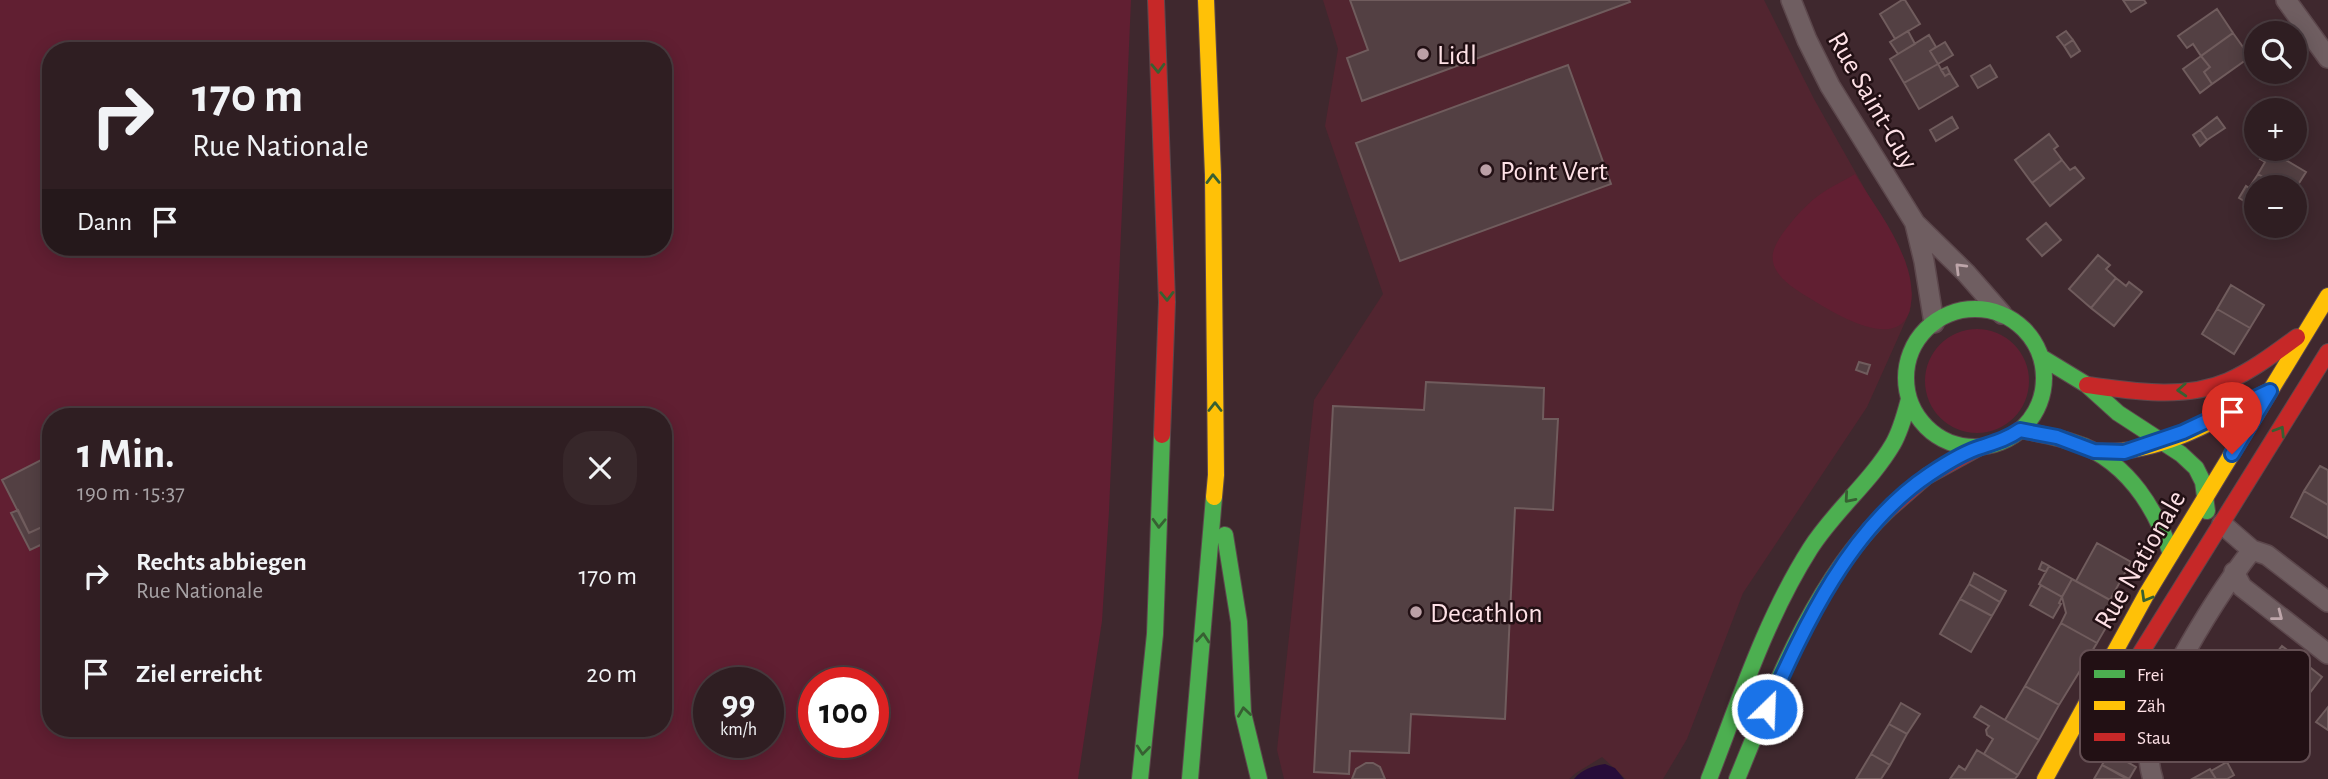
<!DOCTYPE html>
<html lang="de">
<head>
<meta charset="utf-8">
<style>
	:root { --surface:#2f1e22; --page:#37272a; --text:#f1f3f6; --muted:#a7a2a5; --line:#4a3c40 }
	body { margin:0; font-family:"Alegreya Sans",sans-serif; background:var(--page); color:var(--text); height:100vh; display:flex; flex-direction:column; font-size:26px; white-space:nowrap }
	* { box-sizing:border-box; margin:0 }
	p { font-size:23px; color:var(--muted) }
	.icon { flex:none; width:38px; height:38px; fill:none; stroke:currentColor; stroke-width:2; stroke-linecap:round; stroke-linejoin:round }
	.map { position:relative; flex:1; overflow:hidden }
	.sheet { position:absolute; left:42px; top:408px; width:630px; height:329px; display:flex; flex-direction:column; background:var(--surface); border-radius:28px; box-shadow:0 4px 18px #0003,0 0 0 2px var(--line) }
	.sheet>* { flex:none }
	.banner { position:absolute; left:42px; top:42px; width:630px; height:214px; border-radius:28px; box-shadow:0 4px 18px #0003,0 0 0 2px var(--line); background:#2f1e22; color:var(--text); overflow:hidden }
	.tools { position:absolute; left:2244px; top:21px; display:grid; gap:14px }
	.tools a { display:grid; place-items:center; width:63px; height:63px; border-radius:50%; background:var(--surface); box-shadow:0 4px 18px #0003,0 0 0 2px var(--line); font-size:35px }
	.speed { position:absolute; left:693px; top:667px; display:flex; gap:14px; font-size:35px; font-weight:700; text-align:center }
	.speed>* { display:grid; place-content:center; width:91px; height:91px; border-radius:50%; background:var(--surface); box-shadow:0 4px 18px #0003,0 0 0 2px var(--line); line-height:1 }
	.speed small { font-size:18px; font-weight:400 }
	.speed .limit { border:10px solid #d22; background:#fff; color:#111 }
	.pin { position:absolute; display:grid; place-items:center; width:60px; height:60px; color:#fff; margin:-72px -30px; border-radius:50% 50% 50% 0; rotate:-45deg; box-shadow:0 0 7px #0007 }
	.pin .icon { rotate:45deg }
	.me { position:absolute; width:77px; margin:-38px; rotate:24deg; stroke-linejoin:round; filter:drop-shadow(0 0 5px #0008) }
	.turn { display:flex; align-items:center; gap:24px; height:147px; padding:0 35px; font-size:32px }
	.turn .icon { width:91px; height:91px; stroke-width:2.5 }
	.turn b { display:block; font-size:49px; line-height:60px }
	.then { display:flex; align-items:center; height:66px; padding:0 35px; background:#0003; gap:14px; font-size:26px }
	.round { display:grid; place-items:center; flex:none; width:74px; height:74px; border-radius:28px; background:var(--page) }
	.head { display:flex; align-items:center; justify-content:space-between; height:119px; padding:0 35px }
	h1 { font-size:42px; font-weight:600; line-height:52px }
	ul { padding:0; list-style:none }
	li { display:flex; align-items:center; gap:21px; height:98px; padding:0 35px }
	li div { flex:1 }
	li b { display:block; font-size:26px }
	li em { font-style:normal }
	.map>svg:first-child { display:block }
	.built { fill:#522530 }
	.green { fill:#611f32; fill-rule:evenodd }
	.water { fill:#270c39 }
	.building { fill:#534043; stroke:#705c5d; stroke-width:2 }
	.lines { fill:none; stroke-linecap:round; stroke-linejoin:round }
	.street-casing { stroke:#5c474c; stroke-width:22 }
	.fast-casing { stroke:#5c474c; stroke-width:18 }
	.slow-casing { stroke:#5c474c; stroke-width:18 }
	.jam-casing { stroke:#5c474c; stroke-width:18 }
	.street { stroke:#6f5e61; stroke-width:19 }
	.fast { stroke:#4caf50; stroke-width:16 }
	.slow { stroke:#ffc107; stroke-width:16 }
	.jam { stroke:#c62828; stroke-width:16 }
	.oneway { stroke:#376032 }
	.oneway2 { stroke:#bea6aa }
	.route-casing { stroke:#114b97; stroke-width:18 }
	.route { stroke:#1a73e8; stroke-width:12 }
	.poi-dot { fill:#bba0a6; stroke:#221014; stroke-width:2.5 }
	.labels { text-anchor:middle; stroke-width:5; stroke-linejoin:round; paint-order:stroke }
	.poi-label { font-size:28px; fill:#fee1e6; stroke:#221014; text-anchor:start }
	.street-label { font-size:28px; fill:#fee1e6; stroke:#221014 }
	.key { fill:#221014; stroke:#644f53; stroke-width:2 }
	.key-label { font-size:19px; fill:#fee1e6 }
</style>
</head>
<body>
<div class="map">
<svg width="2328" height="779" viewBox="0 0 2328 779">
	<rect width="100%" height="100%" fill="#3f282e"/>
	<path class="built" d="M 1323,0 L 1764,0 L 1814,99 L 1905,260 L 1912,295 L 1910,311 L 1867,407 L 1743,593 L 1687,739 L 1663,779 L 1626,779 L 1602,757 L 1576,773 L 1569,779 L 1284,779 L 1277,750 L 1314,400 L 1383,294 L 1325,126 L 1338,49 Z"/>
	<path class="green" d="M 0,0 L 1131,0 L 1109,511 L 1102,621 L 1078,779 L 0,779 ZM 51,51 L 663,51 L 663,247 L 51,247 ZM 51,416 L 663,416 L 663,728 L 51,728 ZM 709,682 L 768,682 L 768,742 L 709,742 ZM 814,682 L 873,682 L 873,742 L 814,742 Z
		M 1855,174 C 1872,202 1894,230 1905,261 C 1910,274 1913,289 1911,303 C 1905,355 1839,316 1816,302 C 1802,293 1783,284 1775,268 C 1773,264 1772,257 1773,253 C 1776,237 1802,209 1814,199 C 1826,189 1842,182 1855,174 Z
		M1925 381a52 52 0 1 1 104 0a52 52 0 1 1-104 0Z"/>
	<path class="water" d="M 1605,764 L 1615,768 L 1624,779 L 1574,779 C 1582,769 1593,766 1605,764 Z"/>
	<path class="building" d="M 1350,0 L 1629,0 L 1630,2 L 1362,101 L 1347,58 L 1368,50 Z
		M 1902,0 L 1905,0 L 1920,24 L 1895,39 L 1880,14 Z
		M 2123,0 L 2144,0 L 2146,3 L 2131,12 Z
		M 2217,9 L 2233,33 L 2201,56 L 2193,44 L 2187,48 L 2178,36 Z
		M 1908,31 L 1915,44 L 1898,54 L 1890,42 Z
		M 2066,31 L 2073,40 L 2064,46 L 2057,37 Z
		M 2233,33 L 2250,57 L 2212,84 L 2204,72 L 2210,67 L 2201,56 Z
		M 1929,35 L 1936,47 L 1930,51 L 1938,64 L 1904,83 L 1890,59 Z
		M 2073,40 L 2080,51 L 2071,57 L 2064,46 Z
		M 1945,42 L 1953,55 L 1938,64 L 1930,51 Z
		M 2201,56 L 2210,67 L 2204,72 L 2212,84 L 2200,93 L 2183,69 Z
		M 1938,64 L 1945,76 L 1950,73 L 1958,86 L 1919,109 L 1904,83 Z
		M 1568,65 L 1611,184 L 1400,261 L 1356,143 Z
		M 1990,65 L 1997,77 L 1978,88 L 1971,76 Z
		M 1947,67 L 1950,73 L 1945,76 L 1941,70 Z
		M 1952,117 L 1958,128 L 1936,141 L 1930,130 Z
		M 2217,117 L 2225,128 L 2207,140 L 2200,130 Z
		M 2200,130 L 2207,140 L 2200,146 L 2193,135 Z
		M 2049,134 L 2058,146 L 2054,149 L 2062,160 L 2032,183 L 2015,160 Z
		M 2267,149 L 2306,172 L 2294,191 L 2294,187 L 2280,187 L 2258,174 L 2265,162 L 2260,159 Z
		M 2062,160 L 2070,170 L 2075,167 L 2084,178 L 2050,206 L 2032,183 Z
		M 2258,174 L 2280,187 L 2256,187 L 2256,208 L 2239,198 L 2246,186 L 2249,188 Z
		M 2046,223 L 2061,240 L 2042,256 L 2027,239 Z
		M 2098,255 L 2110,265 L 2106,269 L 2116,278 L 2091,308 L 2069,289 Z
		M 2116,278 L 2126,286 L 2129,282 L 2142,292 L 2114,326 L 2091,308 Z
		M 2231,285 L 2264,305 L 2250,328 L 2217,309 Z
		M 2217,309 L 2250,328 L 2234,354 L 2202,334 Z
		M 1859,362 L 1870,365 L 1867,374 L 1856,370 Z
		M 1426,382 L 1544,388 L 1543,419 L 1558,419 L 1553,510 L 1515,508 L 1505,719 L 1411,714 L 1409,753 L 1350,751 L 1349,774 L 1314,772 L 1333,406 L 1424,410 Z
		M 43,459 L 51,476 L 51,523 L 29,533 L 2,480 Z
		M 2320,466 L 2328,470 L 2328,505 L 2304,491 Z
		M 2304,491 L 2328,505 L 2328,538 L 2291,517 Z
		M 18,510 L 29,533 L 51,523 L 51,540 L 30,550 L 11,513 Z
		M 2097,543 L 2131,562 L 2110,600 L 2076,581 Z
		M 2042,562 L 2049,566 L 2046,572 L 2039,569 Z
		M 2049,566 L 2072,579 L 2062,597 L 2039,584 Z
		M 1974,573 L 2006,591 L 2000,602 L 1969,584 Z
		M 2072,579 L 2119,605 L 2097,643 L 2061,623 L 2066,613 L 2062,597 Z
		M 1969,584 L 2000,602 L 1992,616 L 1960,599 Z
		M 2041,585 L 2062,597 L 2059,603 L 2061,604 L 2053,618 L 2030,605 Z
		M 1960,599 L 1992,616 L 1971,652 L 1940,634 Z
		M 2061,623 L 2097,643 L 2059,705 L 2025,686 Z
		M 2282,646 L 2302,661 L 2278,691 L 2258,676 Z
		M 2302,661 L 2322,677 L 2299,707 L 2278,691 Z
		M 2025,686 L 2059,705 L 2039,740 L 2005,720 Z
		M 1901,703 L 1920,714 L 1907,734 L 1889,724 Z
		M 1981,706 L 2039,740 L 2018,775 L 1984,754 L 1993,739 L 1987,735 L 1986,730 L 1989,726 L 1974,717 Z
		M 2328,707 L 2328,730 L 2316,722 Z
		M 1889,724 L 1907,734 L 1890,765 L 1871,754 Z
		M 1977,750 L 2018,775 L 2015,779 L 1950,779 L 1959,766 L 1965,770 Z
		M 2110,752 L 2136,767 L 2129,779 L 2102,765 Z
		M 1871,754 L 1890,765 L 1881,779 L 1856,779 Z
		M 2227,762 L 2234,775 L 2227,779 L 2216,779 L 2211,771 Z
		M 1366,763 L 1373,763 L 1380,767 L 1385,779 L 1352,779 L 1356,769 Z
		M 2102,765 L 2127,779 L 2094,779 Z
		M 2210,769 L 2216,779 L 2192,779 Z"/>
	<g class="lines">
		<defs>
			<path id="street" d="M 1791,0 L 1807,40 L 1830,86 L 1915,223 L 1966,273 L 2002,314
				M 2286,0 L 2328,58
				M 1915,224 L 1924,261 L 1934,323
				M 2222,524 L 2252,550 L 2267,555 L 2328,602
				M 2234,572 L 2242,587 L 2328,654
				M 2153,779 C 2147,761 2148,740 2152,721 C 2157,702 2168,684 2177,667 C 2200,625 2223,587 2252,550"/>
			<path id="fast" d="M1906 378a69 69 0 1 1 138 0a69 69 0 1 1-138 0Z
				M 2041,357 L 2087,385 L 2118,413 L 2181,454 L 2196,468 L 2203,482 L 2207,511
				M 2020,430 C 2041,434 2064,438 2084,446 C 2129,466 2156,509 2171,554
				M 1225,535 L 1239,622 L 1243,713 L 1259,779
				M 1140,779 L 1155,634 L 1162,435
				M 1190,779 L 1214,497
				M 1709,779 C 1739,702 1765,620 1810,549 C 1834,511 1870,483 1893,444 C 1901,430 1905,414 1909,399
				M 1737,779 C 1775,686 1814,581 1888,510"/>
			<path id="slow" d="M 1206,0 L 1213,175 L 1216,475 L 1214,497
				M 2094,451 C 2155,457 2218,420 2269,391
				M 2045,779 L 2146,595 L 2328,296"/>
			<path id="jam" d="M 1156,0 L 1167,302 L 1162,435
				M 2087,385 C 2133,391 2184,400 2228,381 C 2253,370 2275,353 2297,337
				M 1888,510 L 1927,476 L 1980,447
				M 2094,728 L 2328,352"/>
		</defs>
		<use href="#street" class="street-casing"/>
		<use href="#fast" class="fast-casing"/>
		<use href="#slow" class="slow-casing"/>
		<use href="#jam" class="jam-casing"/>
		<use href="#street" class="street"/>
		<use href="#fast" class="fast"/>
		<use href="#slow" class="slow"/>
		<use href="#jam" class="jam"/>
	</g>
	<defs><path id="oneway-chevron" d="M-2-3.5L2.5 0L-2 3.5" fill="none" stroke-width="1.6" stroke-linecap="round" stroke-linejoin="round" transform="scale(1.75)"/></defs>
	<g class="oneway">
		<use href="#oneway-chevron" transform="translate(1158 68) rotate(88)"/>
		<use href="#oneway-chevron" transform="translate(1213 179) rotate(-91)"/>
		<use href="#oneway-chevron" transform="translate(1167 296) rotate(89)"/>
		<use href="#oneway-chevron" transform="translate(2182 390) rotate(177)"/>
		<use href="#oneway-chevron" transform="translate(1215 407) rotate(-90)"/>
		<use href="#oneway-chevron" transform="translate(2280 431) rotate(-58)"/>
		<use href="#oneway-chevron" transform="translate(1849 498) rotate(131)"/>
		<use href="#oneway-chevron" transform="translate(1159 523) rotate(92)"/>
		<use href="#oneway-chevron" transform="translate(2146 597) rotate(120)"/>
		<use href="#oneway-chevron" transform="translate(1203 638) rotate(-85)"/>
		<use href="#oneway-chevron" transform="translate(1244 712) rotate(-98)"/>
		<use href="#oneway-chevron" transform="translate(1143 750) rotate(96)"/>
	</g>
	<g class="oneway2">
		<use href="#oneway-chevron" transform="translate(1960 268) rotate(-135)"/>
		<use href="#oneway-chevron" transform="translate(2278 616) rotate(38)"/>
	</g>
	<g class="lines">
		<defs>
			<path id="route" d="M 1767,709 C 1805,625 1850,527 1930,474 C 1945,464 1964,452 1981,447 C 1996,442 2007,439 2020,430 L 2057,437 L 2094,451 L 2124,452 L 2183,432 L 2270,391 L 2232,454"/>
		</defs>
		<use href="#route" class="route-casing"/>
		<use href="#route" class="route"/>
	</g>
	<g class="poi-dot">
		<circle cx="1423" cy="54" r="7"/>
		<circle cx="1486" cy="170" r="7"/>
		<circle cx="1416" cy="612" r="7"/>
	</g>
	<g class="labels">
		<g class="poi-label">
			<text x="1437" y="64">Lidl</text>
			<text x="1500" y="180">Point Vert</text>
			<text x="1430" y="622">Decathlon</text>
		</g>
		<g class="street-label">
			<text transform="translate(1874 100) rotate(60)" y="10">Rue Saint-Guy</text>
			<text transform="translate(2139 559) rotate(-60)" y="10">Rue Nationale</text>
		</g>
	</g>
	<rect x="2080" y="650" width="230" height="112" rx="10" class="key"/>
	<rect x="2094" y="670" width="31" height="8" fill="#4caf50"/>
	<rect x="2094" y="701" width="31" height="9" fill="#ffc107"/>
	<rect x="2094" y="733" width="31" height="8" fill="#c62828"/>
	<g class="key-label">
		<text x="2137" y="681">Frei</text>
		<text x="2137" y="712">Zäh</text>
		<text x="2137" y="744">Stau</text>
	</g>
</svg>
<div class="tools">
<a><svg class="icon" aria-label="search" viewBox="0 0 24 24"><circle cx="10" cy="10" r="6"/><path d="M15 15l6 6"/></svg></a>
<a>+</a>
<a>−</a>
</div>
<div class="speed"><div>99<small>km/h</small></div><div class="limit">100</div></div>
<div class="pin" style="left:2232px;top:454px;background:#d93025"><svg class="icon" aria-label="arrive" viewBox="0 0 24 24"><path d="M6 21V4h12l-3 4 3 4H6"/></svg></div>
<svg class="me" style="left:1767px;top:709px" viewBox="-20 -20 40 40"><circle r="17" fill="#1a73e8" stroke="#fff" stroke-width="3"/><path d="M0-11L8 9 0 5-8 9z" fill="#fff"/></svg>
<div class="banner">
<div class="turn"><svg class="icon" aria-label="right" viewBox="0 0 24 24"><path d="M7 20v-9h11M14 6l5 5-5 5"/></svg><div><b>170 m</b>Rue Nationale</div></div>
<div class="then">Dann<svg class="icon" aria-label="arrive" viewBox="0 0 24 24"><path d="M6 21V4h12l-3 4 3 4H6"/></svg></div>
</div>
<section class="sheet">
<div class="head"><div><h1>1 Min.</h1><p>190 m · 15:37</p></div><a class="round"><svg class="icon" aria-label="close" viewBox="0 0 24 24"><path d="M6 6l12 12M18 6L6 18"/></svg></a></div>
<ul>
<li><svg class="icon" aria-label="right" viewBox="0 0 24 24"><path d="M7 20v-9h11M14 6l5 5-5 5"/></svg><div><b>Rechts abbiegen</b><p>Rue Nationale</p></div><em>170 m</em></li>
<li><svg class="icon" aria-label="arrive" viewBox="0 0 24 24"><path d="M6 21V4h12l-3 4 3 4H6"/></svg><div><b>Ziel erreicht</b></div><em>20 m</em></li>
</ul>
</section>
</div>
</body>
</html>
